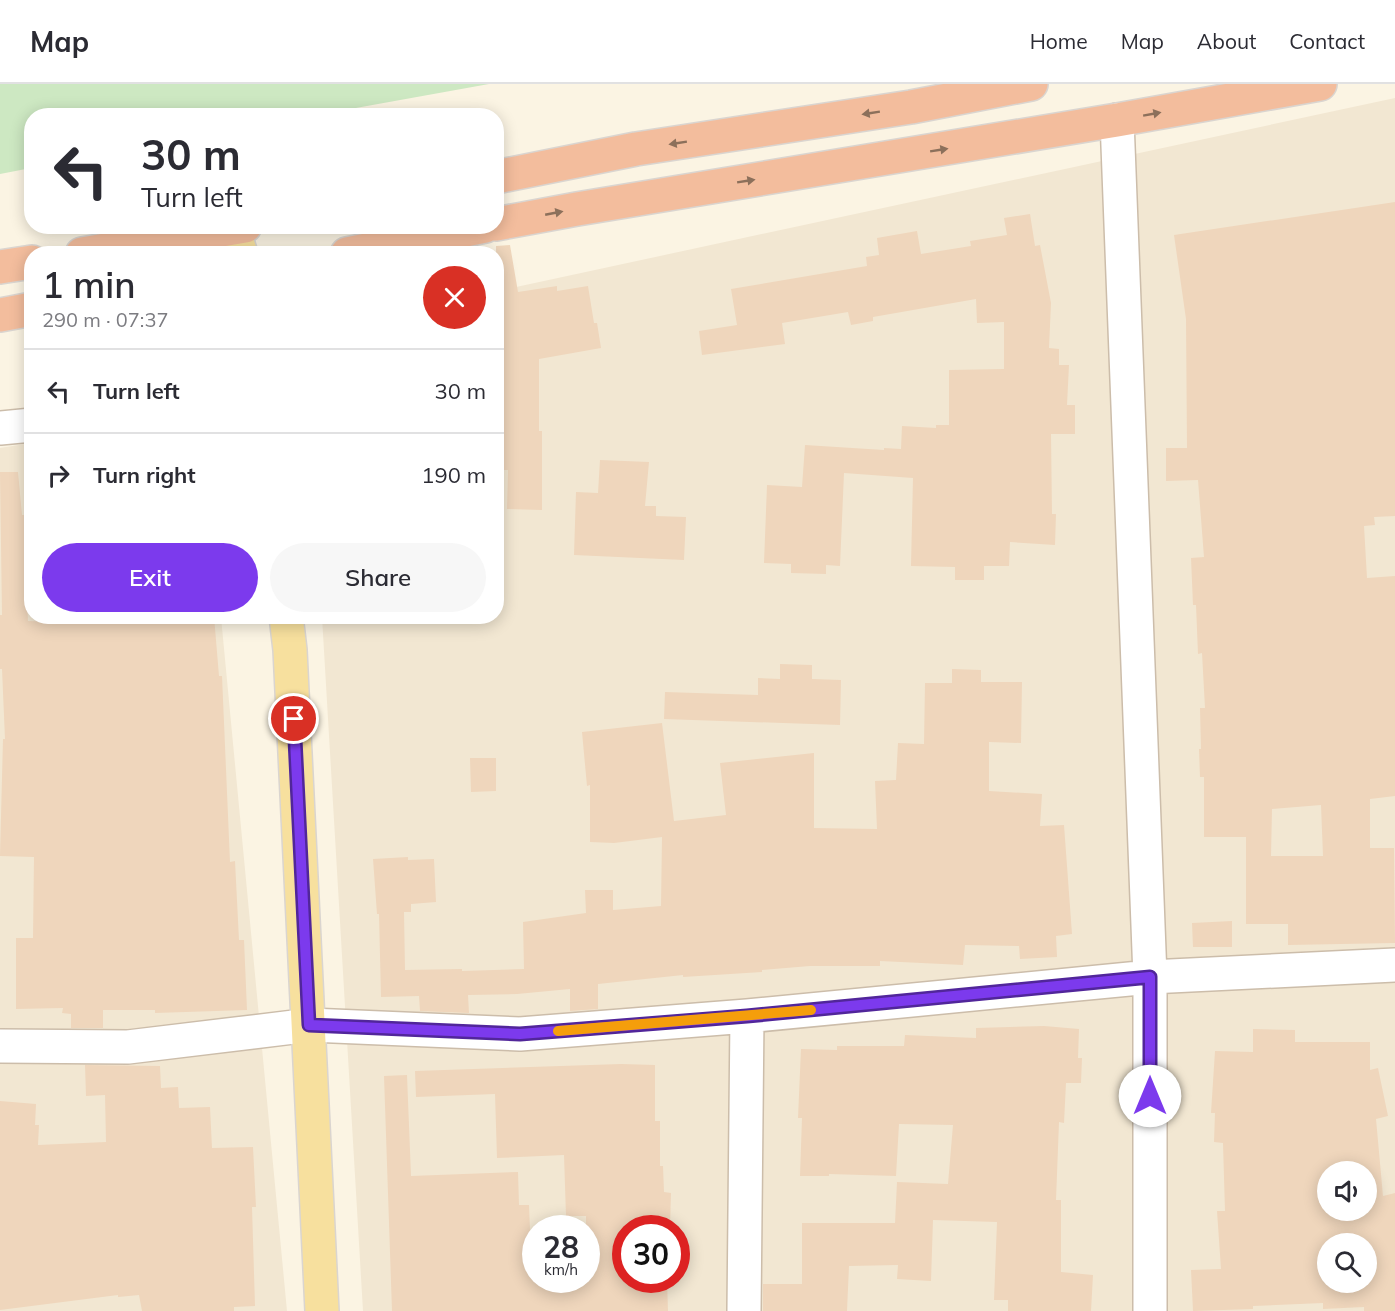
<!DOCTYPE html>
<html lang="en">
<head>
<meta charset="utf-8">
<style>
	:root { --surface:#fff; --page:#f7f7f7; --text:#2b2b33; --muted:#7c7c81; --line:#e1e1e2; --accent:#7c3aed }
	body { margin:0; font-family:Mulish,sans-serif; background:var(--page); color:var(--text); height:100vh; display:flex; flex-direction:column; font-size:22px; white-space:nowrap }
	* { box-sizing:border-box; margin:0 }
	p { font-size:20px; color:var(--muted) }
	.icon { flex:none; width:33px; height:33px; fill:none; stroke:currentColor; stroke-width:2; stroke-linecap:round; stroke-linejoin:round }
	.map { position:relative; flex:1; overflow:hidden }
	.details { position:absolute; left:24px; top:162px; width:480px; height:378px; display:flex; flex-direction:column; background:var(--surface); border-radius:24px; box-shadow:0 3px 15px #0003 }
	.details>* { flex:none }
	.banner { position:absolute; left:24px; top:24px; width:480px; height:126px; border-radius:24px; box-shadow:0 3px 15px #0003; background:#fff; color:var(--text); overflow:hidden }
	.tools { position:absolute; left:1317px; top:1077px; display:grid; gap:12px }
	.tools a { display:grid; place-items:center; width:60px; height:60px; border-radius:50%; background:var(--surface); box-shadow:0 3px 15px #0003; font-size:30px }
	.speed { position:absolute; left:522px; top:1131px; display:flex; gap:12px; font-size:30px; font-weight:700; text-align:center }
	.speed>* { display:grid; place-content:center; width:78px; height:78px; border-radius:50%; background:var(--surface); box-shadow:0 3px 15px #0003; line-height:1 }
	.speed small { font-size:15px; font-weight:400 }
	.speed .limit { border:9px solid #d22; background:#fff; color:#111 }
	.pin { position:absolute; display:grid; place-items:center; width:51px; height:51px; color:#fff; margin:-26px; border:3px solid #fff; border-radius:50%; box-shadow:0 2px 6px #0007 }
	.me { position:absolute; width:66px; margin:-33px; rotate:0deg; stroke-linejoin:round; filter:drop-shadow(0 0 4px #0008) }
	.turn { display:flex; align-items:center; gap:21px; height:126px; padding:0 18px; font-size:27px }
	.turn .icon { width:78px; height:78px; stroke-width:2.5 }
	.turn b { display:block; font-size:42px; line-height:51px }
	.round { display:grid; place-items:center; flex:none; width:63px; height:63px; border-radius:32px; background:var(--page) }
	.head { display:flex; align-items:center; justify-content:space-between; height:102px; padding:0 18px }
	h1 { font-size:36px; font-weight:600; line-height:45px }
	.primary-button { display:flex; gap:12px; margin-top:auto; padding:12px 18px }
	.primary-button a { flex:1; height:69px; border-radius:36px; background:var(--accent); color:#fff; font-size:24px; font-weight:600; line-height:69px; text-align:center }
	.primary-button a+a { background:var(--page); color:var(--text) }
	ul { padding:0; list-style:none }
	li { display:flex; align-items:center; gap:18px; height:84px; padding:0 18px; border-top:2px solid var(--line) }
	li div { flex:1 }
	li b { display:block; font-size:22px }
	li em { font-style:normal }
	header { display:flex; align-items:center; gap:36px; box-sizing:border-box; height:84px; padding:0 30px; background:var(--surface); border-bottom:2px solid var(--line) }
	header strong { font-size:28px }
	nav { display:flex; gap:33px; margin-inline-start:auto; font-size:21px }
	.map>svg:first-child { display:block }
	.residential { fill:#f2e7d2; fill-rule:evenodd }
	.green { fill:#cde8c2 }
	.building { fill:#efd6bc; fill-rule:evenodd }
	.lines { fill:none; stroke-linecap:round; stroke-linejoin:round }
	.minor-casing { stroke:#ccbdaa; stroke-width:36 }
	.major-casing { stroke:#dad5d0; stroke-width:36 }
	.highway-casing { stroke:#dad5d0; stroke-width:36 }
	.minor { stroke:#fff; stroke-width:33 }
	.major { stroke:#f7e09e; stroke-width:33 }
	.highway { stroke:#f3bd9d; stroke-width:33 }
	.oneway { fill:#8c705b }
	.route-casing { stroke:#51269a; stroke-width:15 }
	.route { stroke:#7c3aed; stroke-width:10 }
	.slow { stroke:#f59e0b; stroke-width:10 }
</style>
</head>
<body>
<header>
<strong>Map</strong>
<nav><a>Home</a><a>Map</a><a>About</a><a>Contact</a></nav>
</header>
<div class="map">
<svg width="1395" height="1227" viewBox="0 0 1395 1227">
	<rect width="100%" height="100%" fill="#fbf4e3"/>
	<path class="residential" d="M 1395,14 L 1395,1227 L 363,1227 L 322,533 L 496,532 L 497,207 ZM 1328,1088 L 1366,1088 L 1366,1126 L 1328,1126 ZM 536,1144 L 586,1144 L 586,1196 L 536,1196 ZM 626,1144 L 676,1144 L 676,1196 L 626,1196 ZM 1328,1160 L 1366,1160 L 1366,1198 L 1328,1198 Z
		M 31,359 L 32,532 L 221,533 L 287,1227 L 0,1227 L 0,364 Z"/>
	<path class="green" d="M 0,0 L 489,0 L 317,31 L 32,32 L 31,84 L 0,90 Z"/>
	<path class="building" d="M 1395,118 L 1395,432 L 1374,433 L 1375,441 L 1364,442 L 1367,494 L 1395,492 L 1395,712 L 1370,715 L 1370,764 L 1394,764 L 1395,859 L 1288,861 L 1288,840 L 1246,840 L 1246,753 L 1204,753 L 1204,693 L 1200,693 L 1199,665 L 1201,665 L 1200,624 L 1205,624 L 1202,569 L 1198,570 L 1196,521 L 1193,521 L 1191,474 L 1204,473 L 1198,396 L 1166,397 L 1166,364 L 1187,364 L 1186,235 L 1174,151 ZM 1321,721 L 1323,772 L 1271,772 L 1272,725 Z
		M 1030,130 L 1035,162 L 1040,161 L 1051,219 L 1049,264 L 1059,265 L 1059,281 L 1069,281 L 1067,321 L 1075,321 L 1075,350 L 1051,350 L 1052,430 L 1056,430 L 1055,461 L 1010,458 L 1009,482 L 984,482 L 984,496 L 955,496 L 955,483 L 911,482 L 913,394 L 844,389 L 840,482 L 826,481 L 826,490 L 791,489 L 791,480 L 764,479 L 767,401 L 802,403 L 805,361 L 884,366 L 884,364 L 901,365 L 902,342 L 936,344 L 936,341 L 949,341 L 949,286 L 1004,285 L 1004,238 L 977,239 L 976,215 L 873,233 L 873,237 L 851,241 L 848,228 L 782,239 L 785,260 L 702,271 L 699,247 L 737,241 L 731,205 L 867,182 L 866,173 L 879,171 L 877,154 L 917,147 L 921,170 L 971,162 L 970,157 L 1007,151 L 1004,134 Z
		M 510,161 L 518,208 L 557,202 L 557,207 L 588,202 L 594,239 L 597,239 L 601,264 L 539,275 L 539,347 L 542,347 L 542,426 L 507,425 L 508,386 L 498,386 L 496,162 Z
		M 600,376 L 649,378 L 645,422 L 656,422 L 656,432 L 686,433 L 684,476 L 574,471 L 576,408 L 598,409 Z
		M 0,388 L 18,388 L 22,431 L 32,431 L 32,454 L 24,455 L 28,537 L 81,539 L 80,532 L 214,532 L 219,592 L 222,592 L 230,778 L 235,777 L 239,856 L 244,856 L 247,926 L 155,929 L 155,926 L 103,926 L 103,944 L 71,944 L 71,930 L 62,929 L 63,924 L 16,925 L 16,854 L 33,854 L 34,773 L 0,772 L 3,655 L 5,655 L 2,585 L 0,585 L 0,531 L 2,531 Z
		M 780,580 L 812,581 L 812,595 L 841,596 L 840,641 L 664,635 L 665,608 L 758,611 L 758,594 L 780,595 Z
		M 952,585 L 981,586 L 981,598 L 1022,598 L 1021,659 L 989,658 L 989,707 L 1042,710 L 1040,742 L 1064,741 L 1072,850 L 1056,852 L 1057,873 L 1020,875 L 1019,862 L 965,861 L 963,881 L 880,877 L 880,882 L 810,882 L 762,886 L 762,888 L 683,893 L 683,891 L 598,900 L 598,925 L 570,927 L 570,905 L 517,910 L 468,911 L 469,929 L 420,927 L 419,912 L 381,913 L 379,830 L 377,830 L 373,775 L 408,773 L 408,776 L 434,775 L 436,818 L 411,820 L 411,828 L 404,828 L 405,886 L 462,885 L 462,887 L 524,885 L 523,838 L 586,829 L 585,806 L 613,806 L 613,826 L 661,822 L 662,753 L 614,759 L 590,758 L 590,701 L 587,702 L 582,648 L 662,639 L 674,737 L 726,731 L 720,679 L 814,669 L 814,744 L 877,745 L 875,697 L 896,696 L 898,659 L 924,660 L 925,599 L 952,599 Z
		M 470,674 L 496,674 L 496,707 L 471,708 Z
		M 1232,837 L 1232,863 L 1193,863 L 1192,839 Z
		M 1044,942 L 1079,945 L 1078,974 L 1082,974 L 1081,999 L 1066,999 L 1064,1039 L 1059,1038 L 1056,1116 L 1061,1116 L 1061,1188 L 1093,1191 L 1091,1227 L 1008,1227 L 1008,1216 L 994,1216 L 997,1138 L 933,1136 L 931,1197 L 897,1195 L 898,1181 L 849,1182 L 847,1227 L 763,1227 L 763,1200 L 802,1200 L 802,1139 L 895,1139 L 897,1098 L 948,1100 L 953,1041 L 899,1040 L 896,1092 L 829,1090 L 829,1092 L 800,1092 L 802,1034 L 798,1034 L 801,965 L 837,966 L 837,962 L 904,962 L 905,951 L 976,954 L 976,944 Z
		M 1253,945 L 1295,946 L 1295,958 L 1370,958 L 1370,986 L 1378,984 L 1388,1032 L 1376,1035 L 1383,1112 L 1395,1109 L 1395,1227 L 1364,1227 L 1364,1223 L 1323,1225 L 1323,1219 L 1253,1222 L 1253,1225 L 1193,1227 L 1191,1186 L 1221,1185 L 1217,1127 L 1225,1127 L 1223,1059 L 1214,1058 L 1215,1029 L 1211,1029 L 1215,967 L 1253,968 ZM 1328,1088 L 1366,1088 L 1366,1126 L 1328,1126 ZM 1328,1160 L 1366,1160 L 1366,1198 L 1328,1198 Z
		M 621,980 L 655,981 L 655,1037 L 660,1037 L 660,1082 L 663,1082 L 664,1108 L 671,1109 L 670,1144 L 626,1144 L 626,1196 L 667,1196 L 668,1227 L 392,1227 L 384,992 L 407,991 L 411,1092 L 518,1088 L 519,1121 L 529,1121 L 532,1196 L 586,1196 L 586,1132 L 566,1132 L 564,1071 L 497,1074 L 495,1010 L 416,1013 L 415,987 Z
		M 85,981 L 160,982 L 161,1004 L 178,1003 L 179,1024 L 210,1023 L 212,1064 L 253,1063 L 256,1123 L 252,1123 L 255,1222 L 234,1223 L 234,1227 L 142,1227 L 139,1211 L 118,1213 L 118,1211 L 0,1226 L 0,1017 L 36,1020 L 35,1041 L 39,1041 L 38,1061 L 106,1058 L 105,1011 L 86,1012 Z"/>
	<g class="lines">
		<defs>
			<path id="minor" d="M 1117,36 L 1150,893 L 1150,1227
				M 0,344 L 32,341
				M 0,962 L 128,963 L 310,941 L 520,950 L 747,932 L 1150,893 L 1395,881
				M 744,1227 L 747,932"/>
			<path id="major" d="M 233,145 L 241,170
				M 286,532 L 290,566 L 322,1227"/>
			<path id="highway" d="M 496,93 L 636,65 L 911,23 L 1031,0
				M 496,140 L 577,125 L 1117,36 L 1320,0
				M 82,170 L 245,142
				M 347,170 L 485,142
				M 0,183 L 32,178
				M 0,231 L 32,225"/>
		</defs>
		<use href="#minor" class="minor-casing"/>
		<use href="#major" class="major-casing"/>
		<use href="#highway" class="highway-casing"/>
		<use href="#minor" class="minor"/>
		<use href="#major" class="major"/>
		<use href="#highway" class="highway"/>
	</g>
	<defs><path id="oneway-solid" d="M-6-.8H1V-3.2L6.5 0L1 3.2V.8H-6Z" transform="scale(1.5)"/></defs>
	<g class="oneway">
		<use href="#oneway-solid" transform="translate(871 29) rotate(171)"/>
		<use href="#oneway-solid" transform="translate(1152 30) rotate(-10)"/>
		<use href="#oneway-solid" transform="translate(678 59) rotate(171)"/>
		<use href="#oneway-solid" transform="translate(939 66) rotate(-9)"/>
		<use href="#oneway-solid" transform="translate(746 97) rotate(-9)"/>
		<use href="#oneway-solid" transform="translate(554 129) rotate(-11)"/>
	</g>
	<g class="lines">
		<defs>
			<path id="route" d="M 294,635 L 309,941 L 520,950 L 747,932 L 1150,893 L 1150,1012"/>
		</defs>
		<use href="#route" class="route-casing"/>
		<use href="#route" class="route"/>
		<path class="slow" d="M 558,947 L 811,926"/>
	</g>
</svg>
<div class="tools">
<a><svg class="icon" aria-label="sound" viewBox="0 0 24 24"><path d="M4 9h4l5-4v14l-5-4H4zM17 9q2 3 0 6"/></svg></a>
<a><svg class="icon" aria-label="search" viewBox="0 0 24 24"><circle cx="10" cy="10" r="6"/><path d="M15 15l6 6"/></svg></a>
</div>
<div class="speed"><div>28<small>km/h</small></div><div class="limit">30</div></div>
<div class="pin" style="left:294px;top:635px;background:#d93025"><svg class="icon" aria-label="arrive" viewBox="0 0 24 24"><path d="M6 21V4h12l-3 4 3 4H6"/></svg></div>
<svg class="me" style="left:1150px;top:1012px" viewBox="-20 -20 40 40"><circle r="19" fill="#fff"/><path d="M0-13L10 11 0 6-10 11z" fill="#7c3aed"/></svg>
<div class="banner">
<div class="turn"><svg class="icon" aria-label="left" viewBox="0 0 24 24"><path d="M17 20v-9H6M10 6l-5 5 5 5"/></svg><div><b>30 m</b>Turn left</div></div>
</div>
<section class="details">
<div class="head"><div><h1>1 min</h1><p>290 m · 07:37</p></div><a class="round" style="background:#d93025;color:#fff"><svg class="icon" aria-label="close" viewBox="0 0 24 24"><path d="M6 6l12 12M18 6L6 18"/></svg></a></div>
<ul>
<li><svg class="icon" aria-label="left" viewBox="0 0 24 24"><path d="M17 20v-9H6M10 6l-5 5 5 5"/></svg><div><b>Turn left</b></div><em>30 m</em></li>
<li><svg class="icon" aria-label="right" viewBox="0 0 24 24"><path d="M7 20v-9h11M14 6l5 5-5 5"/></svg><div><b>Turn right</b></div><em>190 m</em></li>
</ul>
<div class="primary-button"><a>Exit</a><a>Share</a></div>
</section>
</div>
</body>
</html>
